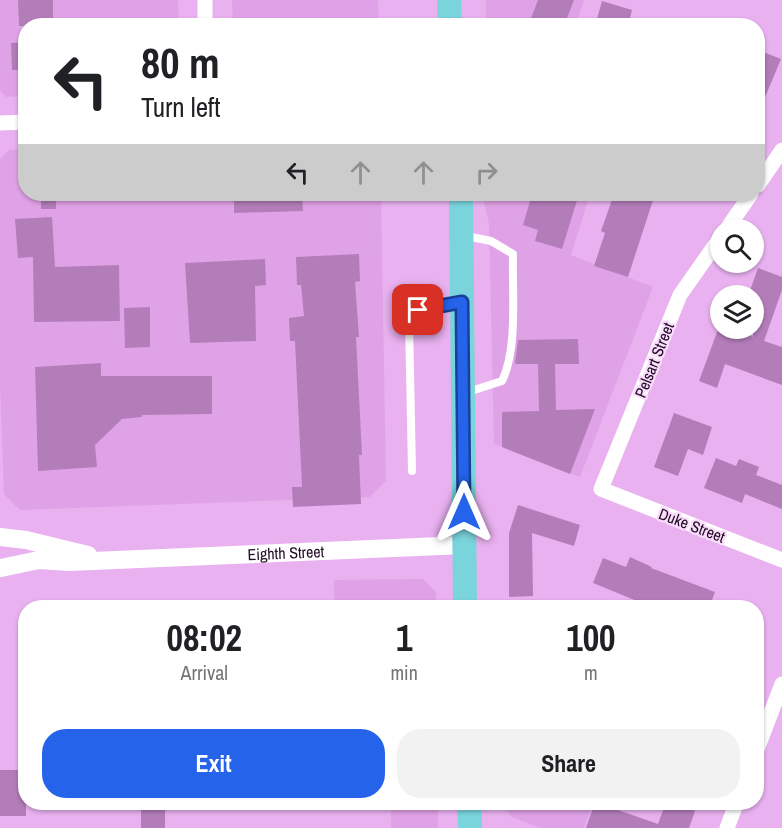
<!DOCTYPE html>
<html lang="en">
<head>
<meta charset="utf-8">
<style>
	:root { --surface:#fff; --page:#f2f2f2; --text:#202124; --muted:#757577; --accent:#2563eb }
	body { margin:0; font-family:"Archivo Narrow",sans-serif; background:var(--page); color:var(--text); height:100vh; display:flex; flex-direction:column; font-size:22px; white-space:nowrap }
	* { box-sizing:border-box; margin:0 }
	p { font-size:20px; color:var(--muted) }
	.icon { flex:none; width:33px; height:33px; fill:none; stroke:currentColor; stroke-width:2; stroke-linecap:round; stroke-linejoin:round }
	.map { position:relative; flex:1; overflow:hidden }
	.details { position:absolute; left:18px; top:600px; width:746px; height:210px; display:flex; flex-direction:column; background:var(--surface); border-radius:24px; box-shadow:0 2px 4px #0004 }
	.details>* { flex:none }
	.hud { position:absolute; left:18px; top:18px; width:747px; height:183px; border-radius:24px; box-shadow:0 2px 4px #0004; background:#fff; color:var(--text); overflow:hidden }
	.tools { position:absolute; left:710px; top:219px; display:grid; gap:12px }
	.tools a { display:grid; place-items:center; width:54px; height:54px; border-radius:50%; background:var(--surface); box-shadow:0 2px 4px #0004; font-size:30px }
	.pin { position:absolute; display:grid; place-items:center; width:51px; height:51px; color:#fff; margin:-26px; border-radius:12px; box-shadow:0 3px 9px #0006 }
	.me { position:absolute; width:66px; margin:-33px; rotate:0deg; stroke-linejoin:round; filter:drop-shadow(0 0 4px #0008) }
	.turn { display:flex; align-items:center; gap:21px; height:126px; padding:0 24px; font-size:27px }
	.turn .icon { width:78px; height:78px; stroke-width:2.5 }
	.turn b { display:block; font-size:42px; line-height:51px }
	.lanes { display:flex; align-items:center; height:57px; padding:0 24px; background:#0003; justify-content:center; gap:30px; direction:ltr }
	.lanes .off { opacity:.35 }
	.eta { display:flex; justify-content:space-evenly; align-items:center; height:102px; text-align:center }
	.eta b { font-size:36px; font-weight:700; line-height:42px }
	.primary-button { display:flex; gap:12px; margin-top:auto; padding:12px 24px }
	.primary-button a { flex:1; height:69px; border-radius:24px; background:var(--accent); color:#fff; font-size:24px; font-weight:700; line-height:69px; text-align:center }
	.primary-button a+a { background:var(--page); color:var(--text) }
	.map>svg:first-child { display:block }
	.built { fill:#e0a2e7 }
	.building { fill:#b37dba }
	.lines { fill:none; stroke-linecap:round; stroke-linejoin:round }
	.service { stroke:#fff; stroke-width:8 }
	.minor { stroke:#fff; stroke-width:15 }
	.tertiary { stroke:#fff; stroke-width:18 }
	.trunk { stroke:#7ad4dc; stroke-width:24 }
	.route-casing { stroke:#184099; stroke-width:15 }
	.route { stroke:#2563eb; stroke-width:10 }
	.labels { text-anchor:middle; stroke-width:4.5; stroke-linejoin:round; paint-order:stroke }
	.street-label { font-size:16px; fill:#210c24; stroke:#faddfd }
</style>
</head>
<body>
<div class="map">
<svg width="782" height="828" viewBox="0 0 782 828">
	<rect width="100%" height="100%" fill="#e9b1f0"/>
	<path class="built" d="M 0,0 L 178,0 L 179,25 L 26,26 L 25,96 L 6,97 L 0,91 Z
		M 232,0 L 378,0 L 379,25 L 233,25 Z
		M 486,0 L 584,0 L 575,26 L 486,25 Z
		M 25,149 L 26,194 L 381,194 L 386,481 L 370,497 L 20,510 L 4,494 L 0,384 L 0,159 L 9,150 Z
		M 482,194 L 590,194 L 571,255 L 653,287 L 580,477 L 494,444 L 489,224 Z
		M 423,579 L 436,592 L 436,607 L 334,607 L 334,580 Z
		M 391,803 L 438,803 L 438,828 L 391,828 Z
		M 501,803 L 593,803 L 584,828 L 540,828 L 512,817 Z"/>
	<path class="building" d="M 18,0 L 53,0 L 53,26 L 19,26 Z
		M 538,0 L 574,0 L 564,26 L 528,26 Z
		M 602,1 L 632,10 L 628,26 L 595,26 Z
		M 26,42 L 26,70 L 12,70 L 11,43 Z
		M 758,50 L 781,59 L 758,114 Z
		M 41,194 L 56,194 L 56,209 L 41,209 Z
		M 234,194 L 302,194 L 303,211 L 234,213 Z
		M 532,194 L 579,194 L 562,249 L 535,241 L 538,230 L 523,225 Z
		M 614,194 L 655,194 L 628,277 L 594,266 L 605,233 L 601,231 Z
		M 52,217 L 55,267 L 119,265 L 120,321 L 34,322 L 33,257 L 18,258 L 15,219 Z
		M 359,254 L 360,281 L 355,282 L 359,337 L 356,337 L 362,455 L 359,455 L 361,504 L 293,507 L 292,487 L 302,487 L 295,341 L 290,341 L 289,318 L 304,316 L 301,285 L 297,285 L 296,257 Z
		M 265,259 L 266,285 L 255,286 L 256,341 L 190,343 L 185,263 Z
		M 758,268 L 782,277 L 782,290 L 764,341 L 782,347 L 782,385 L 725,364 L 717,388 L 699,381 L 720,324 L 720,328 L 731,328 L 753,337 L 753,296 L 748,296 Z
		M 150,307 L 150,347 L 125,348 L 124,308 Z
		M 578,339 L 579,364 L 555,364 L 556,410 L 595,409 L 570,474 L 502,447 L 502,412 L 539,411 L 538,364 L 515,364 L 518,340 Z
		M 101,363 L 101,376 L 212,376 L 212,414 L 142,415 L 142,417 L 122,419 L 95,445 L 97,467 L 38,471 L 35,367 Z
		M 674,413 L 712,427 L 703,455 L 688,449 L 678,476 L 654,467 Z
		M 716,458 L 736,466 L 739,459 L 759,467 L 756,475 L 782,485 L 782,509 L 745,494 L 742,503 L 704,488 Z
		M 518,505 L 580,525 L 574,546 L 532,533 L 533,596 L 509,597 L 509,533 Z
		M 630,557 L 652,567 L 651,568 L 715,592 L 709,608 L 654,608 L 593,583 L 603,558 L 626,567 Z
		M 0,770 L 26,770 L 26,816 L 0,816 Z
		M 141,802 L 165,802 L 165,828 L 141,828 Z
		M 595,802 L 658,824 L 666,802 L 673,802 L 695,811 L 689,828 L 586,828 Z"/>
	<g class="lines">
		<path class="service" d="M 465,393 L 502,381 C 518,349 512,291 513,254 L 491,241 L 466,236
			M 412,471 L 409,319 L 418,310 L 457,303"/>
		<path class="minor" d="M 205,0 L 205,26
			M 0,123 L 26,122
			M 758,185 L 782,150
			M 726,230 L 751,194
			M 720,238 L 680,295 L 601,489 L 782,560
			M 756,752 L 782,684
			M 727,828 L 737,802"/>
		<g class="tertiary">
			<path d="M 0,537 L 26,540 L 88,555"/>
			<path id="s1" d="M 1,568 L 39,560 L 69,562 L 464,545"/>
		</g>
		<path class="trunk" d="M 449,0 L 450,26
			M 461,194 L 465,608
			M 469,802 L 470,828"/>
	</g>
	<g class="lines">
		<defs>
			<path id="route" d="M 418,310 L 462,302 L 464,512"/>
		</defs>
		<use href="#route" class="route-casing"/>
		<use href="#route" class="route"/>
	</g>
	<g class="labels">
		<g class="street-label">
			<text transform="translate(654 360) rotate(-68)" y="6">Pelsart Street</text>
			<text transform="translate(692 525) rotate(21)" y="6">Duke Street</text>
			<text dy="6" stroke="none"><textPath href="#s1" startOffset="286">Eighth Street</textPath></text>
		</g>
	</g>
</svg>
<div class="tools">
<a><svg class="icon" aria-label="search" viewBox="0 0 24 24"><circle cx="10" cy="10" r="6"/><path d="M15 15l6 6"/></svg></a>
<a><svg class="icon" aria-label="layers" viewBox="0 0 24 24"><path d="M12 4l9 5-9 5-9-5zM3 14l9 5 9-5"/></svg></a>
</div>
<div class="pin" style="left:418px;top:310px;background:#d93025"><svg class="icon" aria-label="arrive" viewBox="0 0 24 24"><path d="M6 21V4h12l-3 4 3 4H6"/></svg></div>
<svg class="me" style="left:464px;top:512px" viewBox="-20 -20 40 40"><path d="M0-17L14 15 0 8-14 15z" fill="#2563eb" stroke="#fff" stroke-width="4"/></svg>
<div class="hud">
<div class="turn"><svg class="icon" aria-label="left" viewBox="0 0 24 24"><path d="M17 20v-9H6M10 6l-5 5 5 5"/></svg><div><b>80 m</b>Turn left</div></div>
<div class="lanes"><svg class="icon" aria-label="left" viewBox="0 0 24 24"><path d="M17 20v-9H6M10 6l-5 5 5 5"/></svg><svg class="icon off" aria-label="ahead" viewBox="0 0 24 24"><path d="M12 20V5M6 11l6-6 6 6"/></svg><svg class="icon off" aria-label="ahead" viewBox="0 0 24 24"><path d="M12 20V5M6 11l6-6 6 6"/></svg><svg class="icon off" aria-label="right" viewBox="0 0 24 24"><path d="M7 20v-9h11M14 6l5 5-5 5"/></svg></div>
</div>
<section class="details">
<div class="eta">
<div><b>08:02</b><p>Arrival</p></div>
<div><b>1</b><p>min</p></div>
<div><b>100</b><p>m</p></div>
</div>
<div class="primary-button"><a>Exit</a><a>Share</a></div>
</section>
</div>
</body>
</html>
